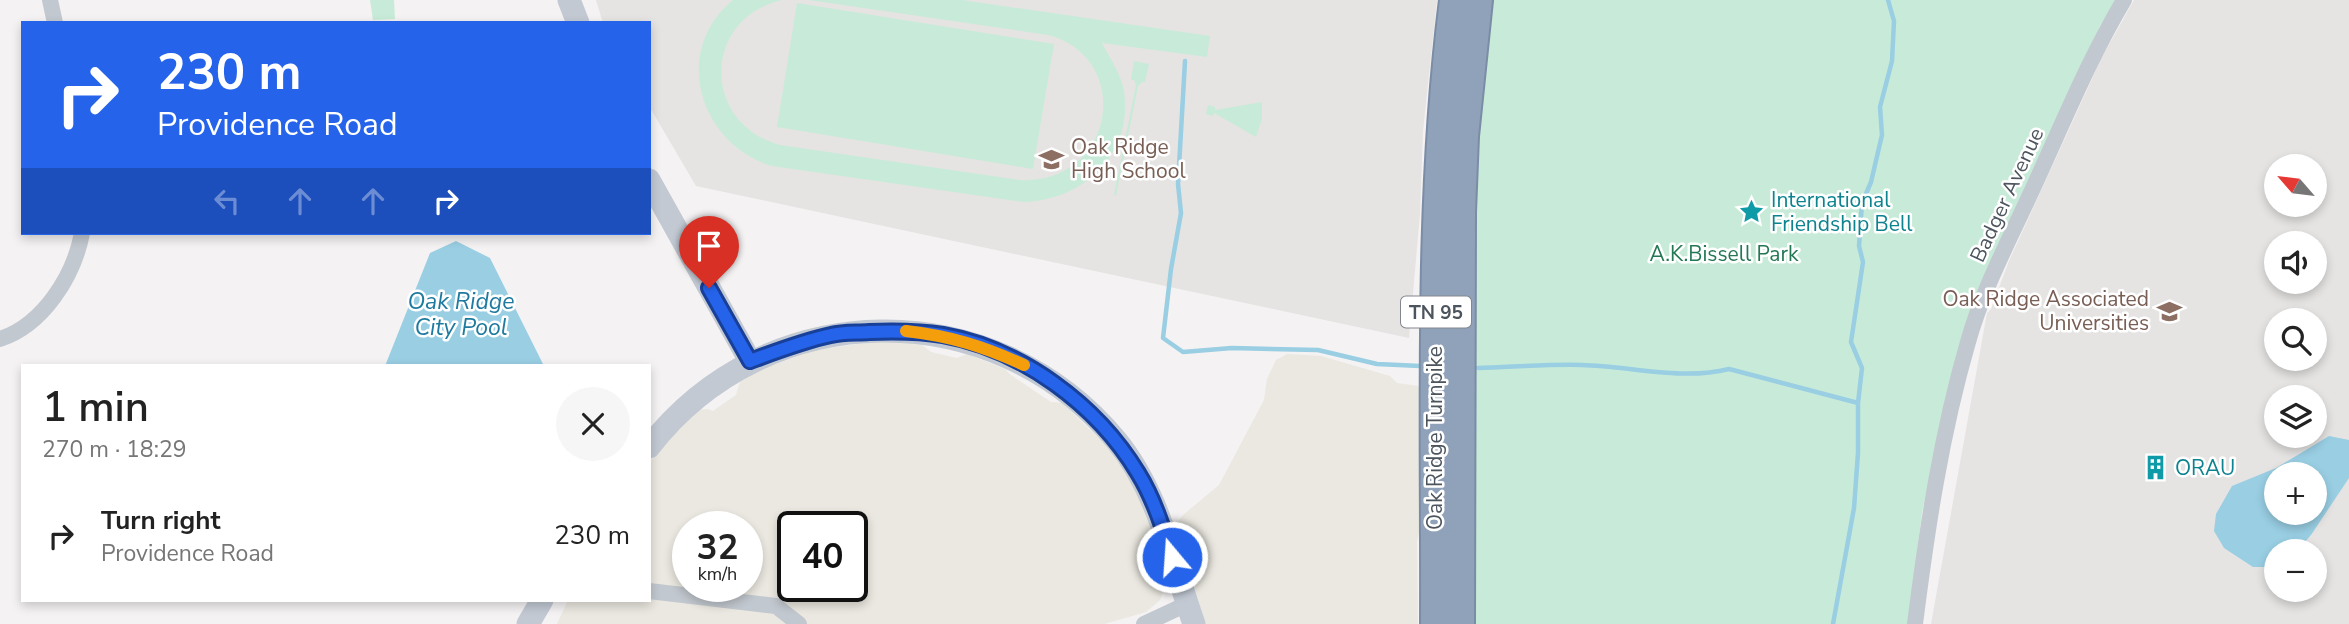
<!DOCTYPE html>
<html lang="en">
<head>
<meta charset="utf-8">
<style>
	:root { --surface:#fff; --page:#f6f6f6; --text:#222; --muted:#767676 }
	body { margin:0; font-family:"Nunito Sans",sans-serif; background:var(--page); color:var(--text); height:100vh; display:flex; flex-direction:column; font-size:26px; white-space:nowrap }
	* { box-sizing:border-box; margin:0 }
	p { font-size:23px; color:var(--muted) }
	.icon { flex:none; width:38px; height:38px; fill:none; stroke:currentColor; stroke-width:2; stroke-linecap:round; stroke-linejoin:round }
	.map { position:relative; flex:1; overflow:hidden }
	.details { position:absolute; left:21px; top:364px; width:630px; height:238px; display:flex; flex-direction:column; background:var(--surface); border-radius:0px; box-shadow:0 4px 10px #0003 }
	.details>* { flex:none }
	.banner { position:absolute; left:21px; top:21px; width:630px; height:214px; border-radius:0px; box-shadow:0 4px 10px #0003; background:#2563eb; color:#fff; overflow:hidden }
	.needle { width:46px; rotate:298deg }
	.controls { position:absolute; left:2264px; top:154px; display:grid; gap:14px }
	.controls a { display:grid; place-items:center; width:63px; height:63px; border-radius:50%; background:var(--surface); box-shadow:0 4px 10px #0003; font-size:35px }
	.speed { position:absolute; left:672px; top:511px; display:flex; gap:14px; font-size:35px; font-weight:700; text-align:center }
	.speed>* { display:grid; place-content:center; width:91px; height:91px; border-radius:50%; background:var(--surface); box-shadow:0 4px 10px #0003; line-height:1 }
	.speed small { font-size:18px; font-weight:400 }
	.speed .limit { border:4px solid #111; border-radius:10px; background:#fff; color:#111 }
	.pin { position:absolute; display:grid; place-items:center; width:60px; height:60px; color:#fff; margin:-72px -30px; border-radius:50% 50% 50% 0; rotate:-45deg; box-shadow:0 0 7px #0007 }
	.pin .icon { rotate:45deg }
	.me { position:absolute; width:77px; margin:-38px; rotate:342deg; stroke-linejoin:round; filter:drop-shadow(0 0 5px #0008) }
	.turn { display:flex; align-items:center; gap:24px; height:147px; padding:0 21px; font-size:32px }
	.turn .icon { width:91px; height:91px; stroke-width:2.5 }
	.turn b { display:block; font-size:49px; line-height:60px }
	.lanes { display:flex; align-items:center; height:66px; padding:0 21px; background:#0003; justify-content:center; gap:35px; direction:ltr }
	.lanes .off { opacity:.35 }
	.round { display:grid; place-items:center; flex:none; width:74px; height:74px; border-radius:37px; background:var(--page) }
	.overview { display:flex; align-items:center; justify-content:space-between; height:119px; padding:0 21px }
	h1 { font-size:42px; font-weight:600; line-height:52px }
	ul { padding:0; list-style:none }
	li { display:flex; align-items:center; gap:21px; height:105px; padding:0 21px }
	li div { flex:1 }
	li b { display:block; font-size:26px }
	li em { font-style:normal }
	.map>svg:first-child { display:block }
	.commercial { fill:#eae8e0; fill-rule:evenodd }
	.education { fill:#e5e4e3; fill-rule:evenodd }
	.green { fill:#c7ebd8 }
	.water { fill:#99cee3; fill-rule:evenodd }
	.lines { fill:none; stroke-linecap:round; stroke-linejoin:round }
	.stream { stroke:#99cee3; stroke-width:4.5 }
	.highway-casing { stroke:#7b8da6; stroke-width:32 }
	.street { stroke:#c2c8cf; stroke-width:16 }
	.secondary { stroke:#c2c9d3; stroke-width:23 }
	.highway { stroke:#90a1ba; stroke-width:28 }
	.route-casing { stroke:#184099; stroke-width:18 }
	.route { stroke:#2563eb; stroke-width:12 }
	.slow { stroke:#f59e0b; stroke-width:12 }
	.labels { text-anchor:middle; stroke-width:5; stroke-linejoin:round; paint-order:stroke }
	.shield { fill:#fff; stroke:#82878e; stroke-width:2 }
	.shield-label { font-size:19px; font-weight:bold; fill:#4c545d }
	.education-label { font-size:21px; fill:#785e54; stroke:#fff; text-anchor:start }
	.street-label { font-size:21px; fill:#4c545d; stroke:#fff }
	.culture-label { font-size:21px; fill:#0d838f; stroke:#fff; text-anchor:start }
	.park-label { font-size:21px; fill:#237854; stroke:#fff }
	.water-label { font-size:23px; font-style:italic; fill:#1e7a9f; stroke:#fff }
</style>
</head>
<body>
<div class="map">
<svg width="2349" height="624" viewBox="0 0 2349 624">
	<rect width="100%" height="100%" fill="#f4f2f2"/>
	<path class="commercial" d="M 884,341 L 921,344 L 931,352 L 957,358 L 967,354 L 1005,369 L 1011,375 L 1051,402 L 1062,403 L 1105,444 L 1119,463 L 1134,487 L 1154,531 L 1176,524 L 1183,515 L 1219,485 L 1264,400 L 1267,379 L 1276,360 L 1287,354 L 1321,356 L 1390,376 L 1397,383 L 1425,387 L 1425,507 L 1417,541 L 1418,624 L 1205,624 L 1191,574 L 1167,583 L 1160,600 L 1146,612 L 1104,624 L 557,624 L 568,600 L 649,600 L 649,463 L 671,437 L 699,410 L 708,409 L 713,411 L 736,395 L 740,382 L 754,372 L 818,349 ZM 688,527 L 747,527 L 747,586 L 688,586 ZM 793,527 L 852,527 L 852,586 L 793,586 Z"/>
	<path class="education" d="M 596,0 L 1437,0 L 1423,131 L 1420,214 L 1409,338 L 696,186 L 649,106 L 649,23 L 603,23 Z
		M 2134,0 L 2349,0 L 2349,624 L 1931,624 L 1987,313 L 1991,309 L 2009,261 L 2102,57 ZM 2277,166 L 2315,166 L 2315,205 L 2277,205 ZM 2277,243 L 2315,243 L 2315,282 L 2277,282 ZM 2277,320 L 2315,320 L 2315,359 L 2277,359 ZM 2277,397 L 2315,397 L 2315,436 L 2277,436 ZM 2277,474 L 2315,474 L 2315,513 L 2277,513 ZM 2277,551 L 2315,551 L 2315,590 L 2277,590 Z"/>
	<path class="green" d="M 370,0 L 394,0 L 395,19 L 373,20 Z
		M 733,0 L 782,0 C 702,18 701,124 780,145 L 1019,180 C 1115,185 1135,58 1048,35 L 809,0 L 962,0 L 1210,36 L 1207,57 L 1102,43 C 1110,59 1121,73 1124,92 C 1133,155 1083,200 1024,202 L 772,166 C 699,144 671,51 733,0 Z
		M 1486,0 L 2116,0 L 2100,26 L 2050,134 L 1945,401 L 1922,513 L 1908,624 L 1469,624 L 1472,130 Z
		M 797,3 L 1054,44 L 1033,169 L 777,127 Z
		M 1134,61 L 1149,64 L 1145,82 L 1142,82 L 1138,86 L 1116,196 L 1114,195 L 1136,85 L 1134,80 L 1131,80 Z
		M 1262,102 L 1262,119 L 1256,137 L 1214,113 L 1213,116 L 1206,114 L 1208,105 L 1215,107 L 1215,110 Z"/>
	<path class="water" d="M 456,241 L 490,258 L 544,366 L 385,366 L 430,253 Z
		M 2329,436 L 2349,440 L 2349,478 L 2311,535 L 2297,551 L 2277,551 L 2276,567 L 2253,567 L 2224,548 L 2214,531 L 2216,514 L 2232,486 L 2276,468 ZM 2277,474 L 2315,474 L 2315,513 L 2277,513 Z"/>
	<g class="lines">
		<path class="stream" d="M 1185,61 L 1178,184 L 1181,213 L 1171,269 L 1163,338 L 1183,352 L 1232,348 L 1318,350 L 1377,364 L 1420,366
			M 1478,368 C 1513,367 1547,364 1582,365 C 1630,366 1681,381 1729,369 L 1858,403
			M 1833,624 L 1854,508 L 1858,453 L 1858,403 L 1862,368 L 1851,342 L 1863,262 L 1859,246 L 1862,203 L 1871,182 L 1882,135 L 1880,107 L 1892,61 L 1894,21 L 1888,0"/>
		<defs>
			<path id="highway" d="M 1435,624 C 1436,416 1428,207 1454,0
				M 1460,624 L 1461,212 L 1464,136 L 1478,0"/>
		</defs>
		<use href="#highway" class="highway-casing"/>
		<path class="street" d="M 50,0 L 55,23
			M 0,339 C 43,325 74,276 82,233
			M 649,591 L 776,606 L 799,624
			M 1144,624 L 1187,604
			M 1915,624 C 1927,529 1941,435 1968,342 C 1983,288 2011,237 2034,186 C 2063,123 2089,59 2124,0"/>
		<path class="secondary" d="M 569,0 L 578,23
			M 649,180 L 750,361
			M 649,447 C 767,295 993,292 1116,440 C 1159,492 1172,561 1194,624
			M 528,624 L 542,600"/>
		<use href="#highway" class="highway"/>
	</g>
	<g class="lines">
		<defs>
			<path id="route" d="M 709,288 L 750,361 C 777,351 803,341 831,335 C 843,332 856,333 869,332 C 894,331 918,331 943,335 C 1022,349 1097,405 1138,473 C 1154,499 1163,528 1172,557"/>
		</defs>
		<use href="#route" class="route-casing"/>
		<use href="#route" class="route"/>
		<path class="slow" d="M 906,331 C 950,336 983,346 1024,365"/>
	</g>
	<defs>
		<symbol id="school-bare" viewBox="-9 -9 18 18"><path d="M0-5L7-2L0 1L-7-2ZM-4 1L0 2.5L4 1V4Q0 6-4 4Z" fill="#8d6e63" stroke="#fff" stroke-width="2.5" paint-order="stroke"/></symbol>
		<symbol id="sight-bare" viewBox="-9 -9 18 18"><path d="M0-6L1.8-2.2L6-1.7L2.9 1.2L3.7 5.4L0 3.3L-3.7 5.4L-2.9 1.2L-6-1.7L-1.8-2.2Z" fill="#0f9aa8" stroke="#fff" stroke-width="2.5" paint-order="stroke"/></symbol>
		<symbol id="university-bare" viewBox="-9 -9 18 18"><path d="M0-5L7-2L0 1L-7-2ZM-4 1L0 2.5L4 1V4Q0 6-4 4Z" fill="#8d6e63" stroke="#fff" stroke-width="2.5" paint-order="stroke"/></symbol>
		<symbol id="building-bare" viewBox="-9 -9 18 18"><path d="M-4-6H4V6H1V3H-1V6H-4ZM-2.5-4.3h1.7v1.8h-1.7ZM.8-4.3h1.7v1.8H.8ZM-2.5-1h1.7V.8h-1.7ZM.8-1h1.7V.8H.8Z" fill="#0f9aa8" stroke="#fff" stroke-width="2.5" paint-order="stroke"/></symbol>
	</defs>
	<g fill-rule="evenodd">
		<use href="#school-bare" x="1034" y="142" width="35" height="35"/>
		<use href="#sight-bare" x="1734" y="194" width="35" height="35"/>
		<use href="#university-bare" x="2152" y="294" width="35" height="35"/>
		<use href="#building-bare" x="2138" y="450" width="35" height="35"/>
	</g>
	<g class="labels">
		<rect class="shield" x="1401" y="296.5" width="70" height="31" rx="5"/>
		<g class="shield-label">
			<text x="1436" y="319">TN 95</text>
		</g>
		<g class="education-label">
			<text x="1071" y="154">Oak Ridge<tspan x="1071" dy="24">High School</tspan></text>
			<text x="2149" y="306" text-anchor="end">Oak Ridge Associated<tspan x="2149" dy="24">Universities</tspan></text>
		</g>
		<g class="street-label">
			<text transform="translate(2007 195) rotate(-65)" y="7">Badger Avenue</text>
			<text transform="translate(1435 438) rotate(-90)" y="7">Oak Ridge Turnpike</text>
		</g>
		<g class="culture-label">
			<text x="1771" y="207">International<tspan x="1771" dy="24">Friendship Bell</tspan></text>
			<text x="2175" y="475">ORAU</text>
		</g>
		<g class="park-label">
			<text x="1724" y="261">A.K.Bissell Park</text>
		</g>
		<g class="water-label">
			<text x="461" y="309">Oak Ridge<tspan x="461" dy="26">City Pool</tspan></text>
		</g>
	</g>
</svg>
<div class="controls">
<a><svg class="needle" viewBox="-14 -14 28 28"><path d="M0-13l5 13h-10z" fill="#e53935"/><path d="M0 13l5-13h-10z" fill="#767676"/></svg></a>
<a><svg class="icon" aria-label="sound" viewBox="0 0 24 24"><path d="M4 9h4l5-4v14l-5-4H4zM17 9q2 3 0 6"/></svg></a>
<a><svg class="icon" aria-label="search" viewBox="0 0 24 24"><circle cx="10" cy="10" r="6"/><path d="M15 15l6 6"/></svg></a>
<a><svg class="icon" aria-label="layers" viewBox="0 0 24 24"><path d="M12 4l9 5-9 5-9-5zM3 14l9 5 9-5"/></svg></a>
<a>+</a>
<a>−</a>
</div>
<div class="speed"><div>32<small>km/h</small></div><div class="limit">40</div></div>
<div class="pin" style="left:709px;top:288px;background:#d93025"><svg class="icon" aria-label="arrive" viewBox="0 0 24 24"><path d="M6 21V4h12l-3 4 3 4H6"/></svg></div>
<svg class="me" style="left:1172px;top:557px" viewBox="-20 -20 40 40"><circle r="17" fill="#2563eb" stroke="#fff" stroke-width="3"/><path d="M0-11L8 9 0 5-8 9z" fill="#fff"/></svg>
<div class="banner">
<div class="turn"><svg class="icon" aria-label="right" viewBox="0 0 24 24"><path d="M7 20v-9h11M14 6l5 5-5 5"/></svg><div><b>230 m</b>Providence Road</div></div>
<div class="lanes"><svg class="icon off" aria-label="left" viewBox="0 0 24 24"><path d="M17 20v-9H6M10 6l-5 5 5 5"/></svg><svg class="icon off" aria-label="ahead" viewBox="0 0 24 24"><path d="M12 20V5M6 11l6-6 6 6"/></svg><svg class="icon off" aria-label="ahead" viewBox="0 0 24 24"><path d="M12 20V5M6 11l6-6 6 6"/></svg><svg class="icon" aria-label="right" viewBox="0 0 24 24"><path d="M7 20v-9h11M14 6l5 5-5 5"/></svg></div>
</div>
<section class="details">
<div class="overview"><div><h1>1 min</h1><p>270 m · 18:29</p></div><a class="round"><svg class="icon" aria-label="close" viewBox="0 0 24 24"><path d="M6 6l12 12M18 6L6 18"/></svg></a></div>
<ul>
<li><svg class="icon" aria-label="right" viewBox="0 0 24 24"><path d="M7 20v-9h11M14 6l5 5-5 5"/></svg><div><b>Turn right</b><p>Providence Road</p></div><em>230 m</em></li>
</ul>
</section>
</div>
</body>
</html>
